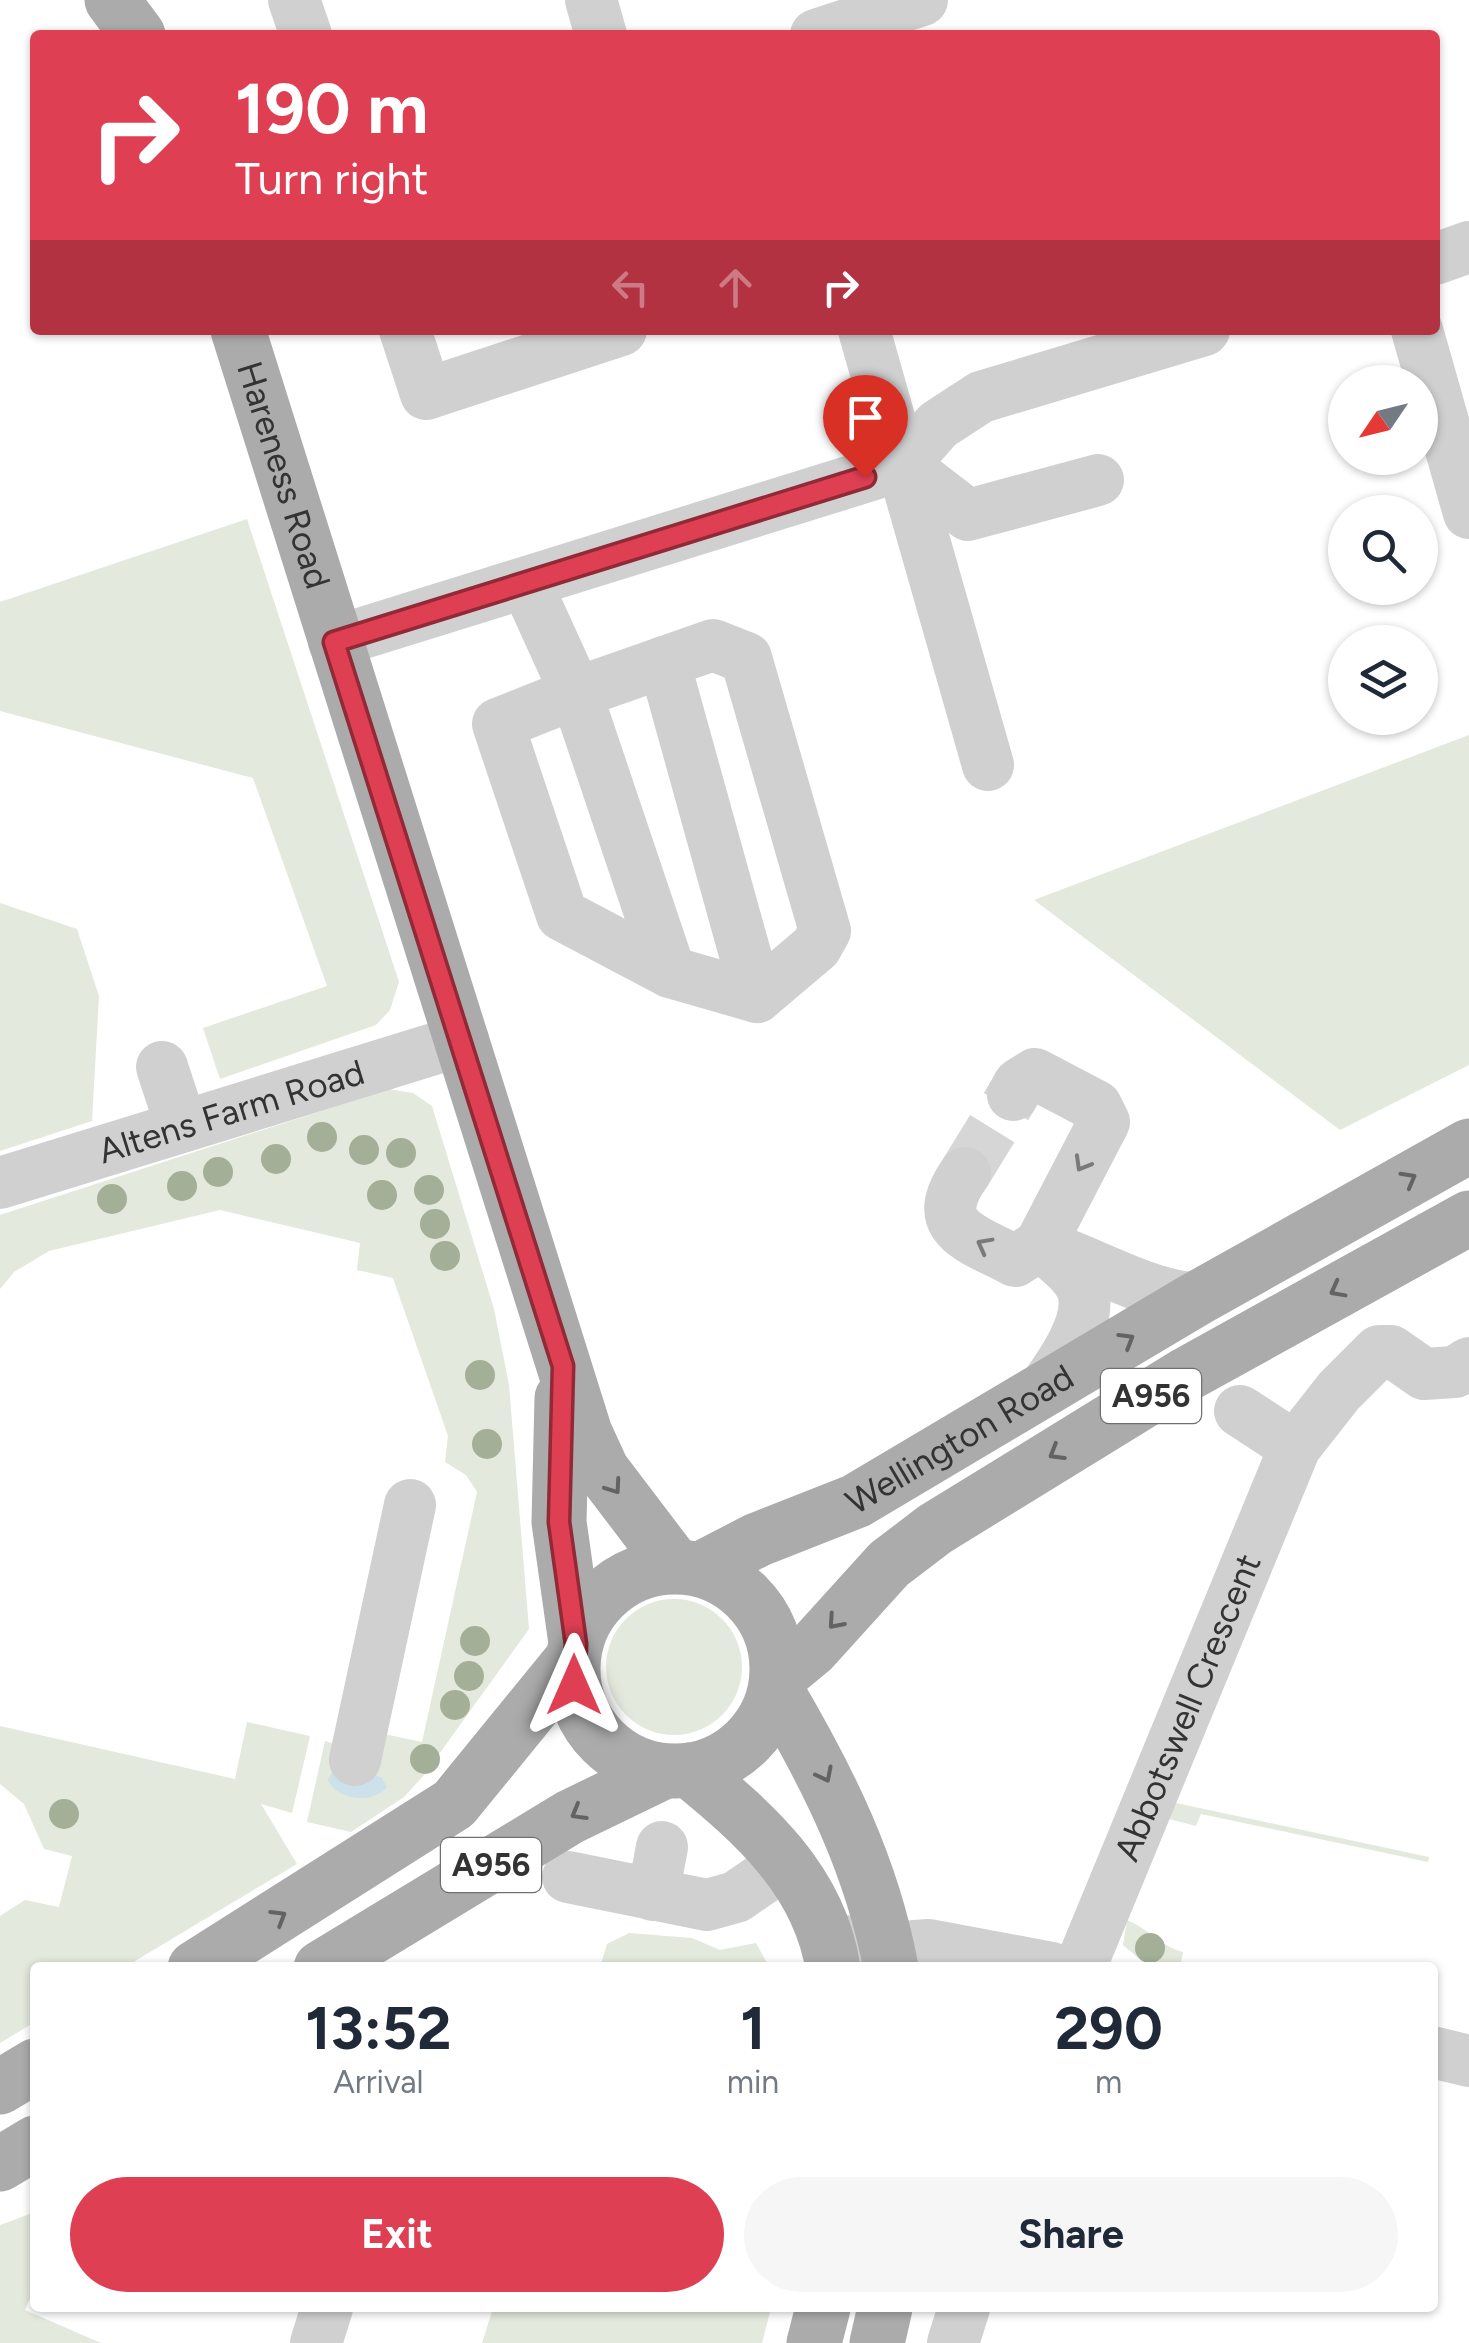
<!DOCTYPE html>
<html lang="en">
<head>
<meta charset="utf-8">
<style>
	:root { --surface:#fff; --page:#f6f6f7; --text:#1f2937; --muted:#747a83; --accent:#df3f53 }
	body { margin:0; font-family:Figtree,sans-serif; background:var(--page); color:var(--text); height:100vh; display:flex; flex-direction:column; font-size:38px; white-space:nowrap }
	* { box-sizing:border-box; margin:0 }
	p { font-size:32px; color:var(--muted) }
	.icon { flex:none; width:55px; height:55px; fill:none; stroke:currentColor; stroke-width:2; stroke-linecap:round; stroke-linejoin:round }
	.map { position:relative; flex:1; overflow:hidden }
	.sheet { position:absolute; left:30px; top:1962px; width:1408px; height:350px; display:flex; flex-direction:column; background:var(--surface); border-radius:10px; box-shadow:0 2px 8px #0004 }
	.sheet>* { flex:none }
	.banner { position:absolute; left:30px; top:30px; width:1410px; height:305px; border-radius:10px; box-shadow:0 2px 8px #0004; background:#df3f53; color:#fff; overflow:hidden }
	.needle { width:65px; rotate:235deg }
	.tools { position:absolute; left:1328px; top:365px; display:grid; gap:20px }
	.tools a { display:grid; place-items:center; width:110px; height:110px; border-radius:50%; background:var(--surface); box-shadow:0 2px 8px #0004; font-size:50px }
	.pin { position:absolute; display:grid; place-items:center; width:85px; height:85px; color:#fff; margin:-102px -42px; border-radius:50% 50% 50% 0; rotate:-45deg; box-shadow:0 0 10px #0007 }
	.pin .icon { rotate:45deg }
	.me { position:absolute; width:110px; margin:-55px; rotate:0deg; stroke-linejoin:round; filter:drop-shadow(0 0 8px #0008) }
	.turn { display:flex; align-items:center; gap:35px; height:210px; padding:0 40px; font-size:45px }
	.turn .icon { width:130px; height:130px; stroke-width:2.5 }
	.turn b { display:block; font-size:70px; line-height:85px }
	.lanes { display:flex; align-items:center; height:95px; padding:0 40px; background:#0003; justify-content:center; gap:50px; direction:ltr }
	.lanes .off { opacity:.35 }
	.eta { display:flex; justify-content:space-evenly; align-items:center; height:170px; text-align:center }
	.eta b { font-size:60px; font-weight:700; line-height:70px }
	.cta { display:flex; gap:20px; margin-top:auto; padding:20px 40px }
	.cta a { flex:1; height:115px; border-radius:60px; background:var(--accent); color:#fff; font-size:40px; font-weight:700; line-height:115px; text-align:center }
	.cta a+a { background:var(--page); color:var(--text) }
	.map>svg:first-child { display:block }
	.green { fill:#e3e9dc }
	.water { fill:#cde1eb }
	.lines { fill:none; stroke-linecap:round; stroke-linejoin:round }
	.minor-tunnel { stroke:#d6d6d6; stroke-width:52; stroke-dasharray:52 26; stroke-linecap:butt }
	.minor { stroke:#d0d0d0; stroke-width:52 }
	.major { stroke:#ababab; stroke-width:55 }
	.tree { fill:#a3af96 }
	.oneway { stroke:#7a7a7a }
	.oneway2 { stroke:#636363 }
	.route-casing { stroke:#912936; stroke-width:25 }
	.route { stroke:#df3f53; stroke-width:18 }
	.labels { text-anchor:middle; stroke-width:10; stroke-linejoin:round; paint-order:stroke }
	.shield { fill:#fff; stroke:#707070; stroke-width:2.5 }
	.shield-label { font-size:32px; font-weight:bold; fill:#333 }
	.street-label { font-size:35px; fill:#333; stroke:#fff }
</style>
</head>
<body>
<div class="map">
<svg width="1469" height="2343" viewBox="0 0 1469 2343">
	<rect width="100%" height="100%" fill="#fff"/>
	<path class="green" d="M 247,519 L 399,982 L 390,1010 L 376,1025 L 220,1079 L 203,1028 L 327,986 L 253,778 L 0,711 L 0,602 Z
		M 1469,735 L 1469,1065 L 1340,1130 L 1034,900 Z
		M 0,903 L 77,929 L 99,996 L 92,1121 L 0,1151 Z
		M 389,1089 L 413,1093 L 432,1106 L 494,1309 L 509,1385 L 529,1629 L 424,1775 L 404,1797 L 351,1832 L 307,1822 L 325,1741 L 339,1745 L 384,1734 L 422,1742 L 477,1492 L 466,1475 L 445,1462 L 448,1436 L 393,1278 L 357,1270 L 360,1243 L 220,1210 L 49,1251 L 14,1272 L 0,1289 L 0,1215 Z
		M606 1667a68 68 0 1 1 136 0a68 68 0 1 1-136 0Z
		M 247,1722 L 310,1736 L 292,1813 L 261,1804 L 297,1864 L 125,1967 L 35,1968 L 35,2022 L 0,2043 L 0,1916 L 25,1900 L 59,1907 L 72,1856 L 44,1849 L 24,1804 L 0,1784 L 0,1726 L 235,1779 Z
		M 1176,1803 L 1429,1857 L 1428,1862 L 1201,1814 L 1196,1826 L 1169,1819 Z
		M 1127,1920 C 1149,1929 1160,1946 1183,1952 L 1180,1967 L 1143,1962 L 1123,1945 Z
		M 629,1933 L 692,1938 L 720,1950 L 756,1943 L 769,1967 L 600,1967 L 607,1944 Z
		M 35,2212 L 35,2287 L 25,2310 L 101,2343 L 0,2343 L 0,2225 Z
		M 493,2308 L 771,2308 L 762,2343 L 482,2343 Z"/>
	<path class="water" d="M 335,1766 L 381,1777 L 387,1787 C 372,1805 337,1800 328,1780 Z"/>
	<g class="lines">
		<path class="minor-tunnel" d="M 965,1173 L 1013,1095"/>
		<g class="minor">
			<path d="M 294,0 L 306,35"/>
			<path d="M 591,0 L 601,35"/>
			<path d="M 816,35 L 922,0"/>
			<path d="M 1435,259 L 1469,247"/>
			<path d="M 405,330 L 426,394 L 621,330"/>
			<path d="M 864,330 L 988,765"/>
			<path d="M 1417,330 L 1469,513"/>
			<path d="M 903,465 L 968,515 L 1098,480"/>
			<path d="M 526,583 L 576,693 L 498,724 L 562,915 L 670,972 L 757,997 L 816,947 L 825,931 L 746,658 L 713,645 L 576,693 L 670,972"/>
			<path d="M 334,642 L 903,465 L 938,425 L 981,397 L 1204,330"/>
			<path d="M 664,662 L 757,997"/>
			<path d="M 162,1067 L 181,1125"/>
			<path d="M 1013,1095 L 1019,1084 L 1035,1074 L 1096,1106 L 1104,1122 L 1040,1245 C 1093,1262 1140,1293 1196,1299"/>
			<path d="M 965,1173 C 926,1228 972,1238 1015,1261 L 1040,1245 C 1055,1258 1077,1272 1083,1291 C 1092,1323 1060,1366 1043,1390"/>
			<path id="s1" d="M 0,1183 L 463,1040"/>
			<path d="M 1240,1411 L 1295,1447"/>
			<path d="M 355,1760 L 410,1505"/>
			<path d="M 568,1877 L 707,1905 L 736,1897 L 787,1862"/>
			<path d="M 653,1895 L 662,1847"/>
			<path d="M 845,1941 L 888,1948 L 929,1945 L 1052,1968"/>
			<path id="s2" d="M 1080,1968 L 1295,1447 L 1339,1391 L 1379,1351 L 1391,1351 L 1424,1374 L 1455,1372 L 1469,1363"/>
			<path d="M 1432,2052 L 1469,2061"/>
			<path d="M 316,2343 L 327,2308"/>
			<path d="M 953,2343 L 964,2308"/>
		</g>
		<g class="major">
			<path d="M 112,0 L 138,35"/>
			<path id="s3" d="M 238,330 L 585,1433 L 602,1470 L 675,1566"/>
			<path d="M 562,1398 L 559,1522 L 576,1643"/>
			<circle cx="675" cy="1669" r="102"/>
			<path id="s4" d="M 701,1569 L 757,1540 L 856,1501 L 1196,1299 L 1469,1146"/>
			<path d="M 777,1678 L 812,1649 L 889,1564 L 935,1529 L 1187,1374 L 1469,1218"/>
			<path d="M 776,1690 C 828,1778 872,1866 891,1968"/>
			<path d="M 689,1770 C 755,1824 819,1880 833,1968"/>
			<path d="M 195,1968 L 454,1804 L 573,1658"/>
			<path d="M 321,1968 L 570,1817 L 665,1771"/>
			<path d="M 0,2087 L 35,2066"/>
			<path d="M 0,2164 L 35,2143"/>
			<path d="M 814,2343 L 823,2308"/>
			<path d="M 877,2343 L 885,2308"/>
		</g>
	</g>
	<g class="tree">
		<circle cx="322" cy="1137" r="15"/>
		<circle cx="364" cy="1150" r="15"/>
		<circle cx="401" cy="1153" r="15"/>
		<circle cx="276" cy="1159" r="15"/>
		<circle cx="218" cy="1172" r="15"/>
		<circle cx="182" cy="1186" r="15"/>
		<circle cx="429" cy="1190" r="15"/>
		<circle cx="382" cy="1195" r="15"/>
		<circle cx="112" cy="1199" r="15"/>
		<circle cx="435" cy="1224" r="15"/>
		<circle cx="445" cy="1256" r="15"/>
		<circle cx="480" cy="1375" r="15"/>
		<circle cx="487" cy="1444" r="15"/>
		<circle cx="475" cy="1641" r="15"/>
		<circle cx="469" cy="1676" r="15"/>
		<circle cx="455" cy="1705" r="15"/>
		<circle cx="425" cy="1759" r="15"/>
		<circle cx="64" cy="1814" r="15"/>
		<circle cx="1150" cy="1948" r="15"/>
	</g>
	<defs><path id="oneway-chevron" d="M-2-3.5L2.5 0L-2 3.5" fill="none" stroke-width="1.6" stroke-linecap="round" stroke-linejoin="round" transform="scale(2.5)"/></defs>
	<g class="oneway">
		<use href="#oneway-chevron" transform="translate(1082 1164) rotate(120)"/>
		<use href="#oneway-chevron" transform="translate(984 1245) rotate(-152)"/>
	</g>
	<g class="oneway2">
		<use href="#oneway-chevron" transform="translate(1409 1179) rotate(-29)"/>
		<use href="#oneway-chevron" transform="translate(1337 1290) rotate(152)"/>
		<use href="#oneway-chevron" transform="translate(1127 1340) rotate(-31)"/>
		<use href="#oneway-chevron" transform="translate(1056 1453) rotate(149)"/>
		<use href="#oneway-chevron" transform="translate(614 1487) rotate(55)"/>
		<use href="#oneway-chevron" transform="translate(835 1622) rotate(131)"/>
		<use href="#oneway-chevron" transform="translate(825 1775) rotate(63)"/>
		<use href="#oneway-chevron" transform="translate(578 1813) rotate(150)"/>
		<use href="#oneway-chevron" transform="translate(279 1917) rotate(-31)"/>
	</g>
	<g class="lines">
		<defs>
			<path id="route" d="M 574,1685 L 576,1644 L 559,1522 L 563,1366 L 334,642 L 865,477"/>
		</defs>
		<use href="#route" class="route-casing"/>
		<use href="#route" class="route"/>
	</g>
	<g class="labels">
		<g class="shield">
			<rect x="1101" y="1369" width="100" height="54" rx="8"/>
			<rect x="441" y="1838" width="100" height="54" rx="8"/>
		</g>
		<g class="shield-label">
			<text x="1151" y="1407">A956</text>
			<text x="491" y="1876">A956</text>
		</g>
		<g class="street-label">
			<text dy="12" stroke="none"><textPath href="#s3" startOffset="152">Hareness Road</textPath></text>
			<text dy="12" stroke="none"><textPath href="#s1" startOffset="242">Altens Farm Road</textPath></text>
			<text dy="12" stroke="none"><textPath href="#s4" startOffset="290">Wellington Road</textPath></text>
			<text dy="12" stroke="none"><textPath href="#s2" startOffset="282">Abbotswell Crescent</textPath></text>
		</g>
	</g>
</svg>
<div class="tools">
<a><svg class="needle" viewBox="-14 -14 28 28"><path d="M0-13l5 13h-10z" fill="#e53935"/><path d="M0 13l5-13h-10z" fill="#747a83"/></svg></a>
<a><svg class="icon" aria-label="search" viewBox="0 0 24 24"><circle cx="10" cy="10" r="6"/><path d="M15 15l6 6"/></svg></a>
<a><svg class="icon" aria-label="layers" viewBox="0 0 24 24"><path d="M12 4l9 5-9 5-9-5zM3 14l9 5 9-5"/></svg></a>
</div>
<div class="pin" style="left:865px;top:477px;background:#d93025"><svg class="icon" aria-label="arrive" viewBox="0 0 24 24"><path d="M6 21V4h12l-3 4 3 4H6"/></svg></div>
<svg class="me" style="left:574px;top:1685px" viewBox="-20 -20 40 40"><path d="M0-17L14 15 0 8-14 15z" fill="#df3f53" stroke="#fff" stroke-width="4"/></svg>
<div class="banner">
<div class="turn"><svg class="icon" aria-label="right" viewBox="0 0 24 24"><path d="M7 20v-9h11M14 6l5 5-5 5"/></svg><div><b>190 m</b>Turn right</div></div>
<div class="lanes"><svg class="icon off" aria-label="left" viewBox="0 0 24 24"><path d="M17 20v-9H6M10 6l-5 5 5 5"/></svg><svg class="icon off" aria-label="ahead" viewBox="0 0 24 24"><path d="M12 20V5M6 11l6-6 6 6"/></svg><svg class="icon" aria-label="right" viewBox="0 0 24 24"><path d="M7 20v-9h11M14 6l5 5-5 5"/></svg></div>
</div>
<section class="sheet">
<div class="eta">
<div><b>13:52</b><p>Arrival</p></div>
<div><b>1</b><p>min</p></div>
<div><b>290</b><p>m</p></div>
</div>
<div class="cta"><a>Exit</a><a>Share</a></div>
</section>
</div>
</body>
</html>
